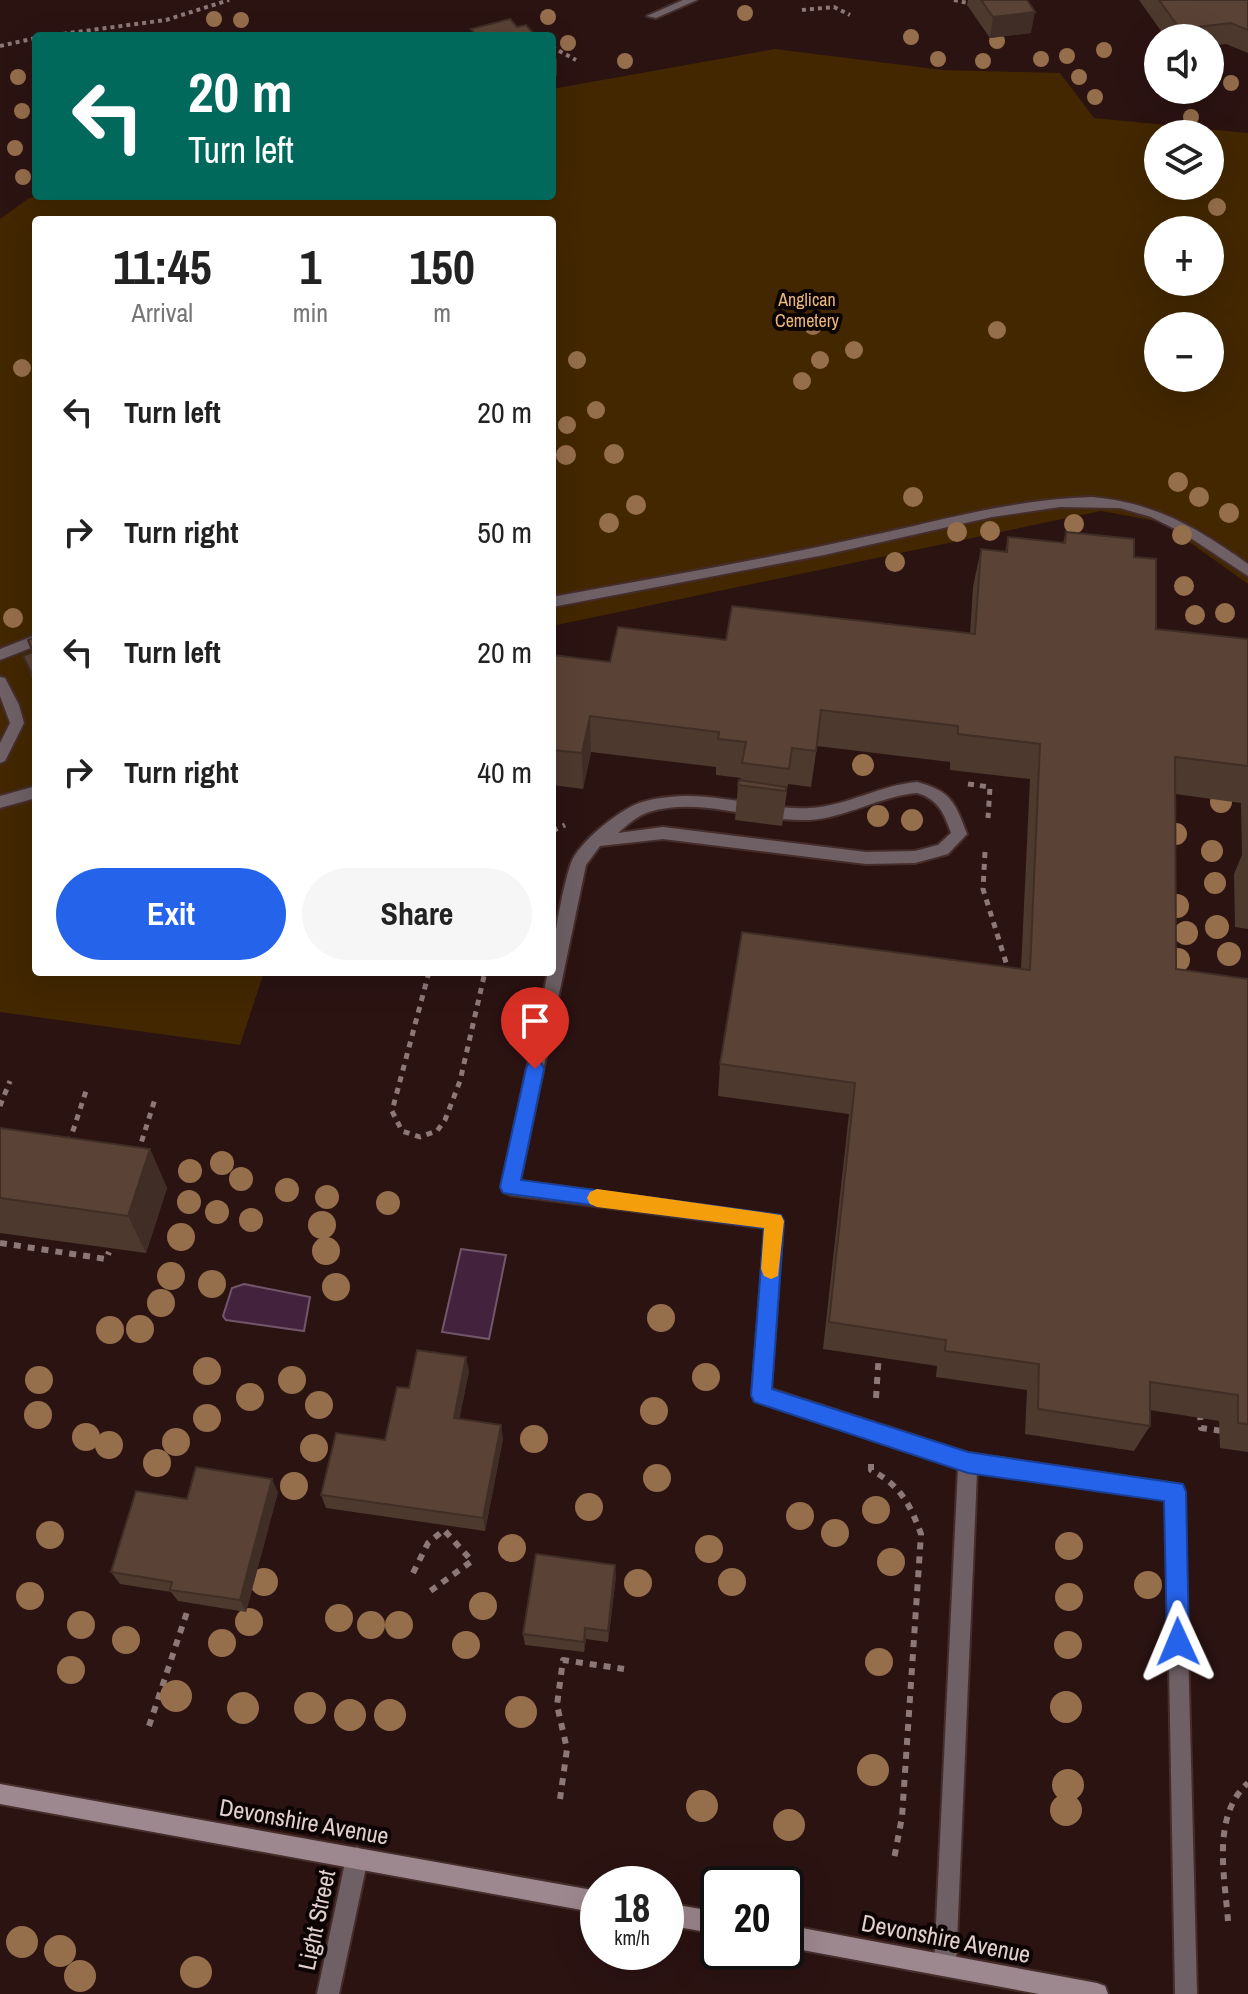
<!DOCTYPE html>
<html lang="en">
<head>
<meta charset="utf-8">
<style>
	:root { --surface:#fff; --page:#f6f6f6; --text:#222; --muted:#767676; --accent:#2563eb }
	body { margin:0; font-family:"Archivo Narrow",sans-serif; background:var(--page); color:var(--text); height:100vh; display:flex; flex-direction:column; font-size:30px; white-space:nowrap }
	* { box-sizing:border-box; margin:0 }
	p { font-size:26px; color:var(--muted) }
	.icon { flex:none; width:44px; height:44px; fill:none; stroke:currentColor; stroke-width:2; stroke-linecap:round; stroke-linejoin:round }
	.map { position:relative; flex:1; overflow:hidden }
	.details { position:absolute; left:32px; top:216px; width:524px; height:760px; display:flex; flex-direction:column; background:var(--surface); border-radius:8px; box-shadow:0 8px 32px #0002 }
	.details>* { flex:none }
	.top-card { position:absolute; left:32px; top:32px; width:524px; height:168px; border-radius:8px; box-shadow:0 8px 32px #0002; background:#00695c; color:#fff; overflow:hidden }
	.controls { position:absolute; left:1144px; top:24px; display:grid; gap:16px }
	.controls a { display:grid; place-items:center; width:80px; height:80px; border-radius:50%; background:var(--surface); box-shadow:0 8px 32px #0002; font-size:40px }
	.speed { position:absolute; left:580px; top:1866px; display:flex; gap:16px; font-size:40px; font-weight:700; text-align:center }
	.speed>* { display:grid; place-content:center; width:104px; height:104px; border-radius:50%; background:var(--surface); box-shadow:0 8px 32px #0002; line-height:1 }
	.speed small { font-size:20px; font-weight:400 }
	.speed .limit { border:4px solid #111; border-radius:12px; background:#fff; color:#111 }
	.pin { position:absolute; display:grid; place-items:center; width:68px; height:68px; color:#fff; margin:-82px -34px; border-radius:50% 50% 50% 0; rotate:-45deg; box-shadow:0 0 8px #0007 }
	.pin .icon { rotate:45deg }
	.me { position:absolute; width:88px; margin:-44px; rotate:359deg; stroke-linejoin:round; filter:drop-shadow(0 0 6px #0008) }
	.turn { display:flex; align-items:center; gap:28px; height:168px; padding:0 24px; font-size:36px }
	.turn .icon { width:104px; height:104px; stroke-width:2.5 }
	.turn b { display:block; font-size:56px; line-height:68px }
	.eta { display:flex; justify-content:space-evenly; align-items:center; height:136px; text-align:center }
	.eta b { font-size:48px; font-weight:700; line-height:56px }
	.button { display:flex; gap:16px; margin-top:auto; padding:16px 24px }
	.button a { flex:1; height:92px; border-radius:48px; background:var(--accent); color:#fff; font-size:32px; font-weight:700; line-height:92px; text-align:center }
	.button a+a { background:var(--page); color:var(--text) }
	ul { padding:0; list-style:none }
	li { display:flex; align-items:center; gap:24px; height:120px; padding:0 24px }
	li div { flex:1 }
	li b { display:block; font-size:30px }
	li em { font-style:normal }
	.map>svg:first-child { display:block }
	.green { fill:#422700; fill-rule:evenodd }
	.water { fill:#43223e; stroke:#73566a; stroke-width:2 }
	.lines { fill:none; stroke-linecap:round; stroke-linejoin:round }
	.lane-casing { stroke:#452d2c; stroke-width:4 }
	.street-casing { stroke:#452d2c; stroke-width:4 }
	.secondary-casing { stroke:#452d2c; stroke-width:4 }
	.path-far2 { stroke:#8d7877; stroke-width:4; stroke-dasharray:4 4; stroke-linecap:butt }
	.path-far1 { stroke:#8d7877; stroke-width:5; stroke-dasharray:6 6; stroke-linecap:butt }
	.path { stroke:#8d7877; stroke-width:6; stroke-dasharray:7 7; stroke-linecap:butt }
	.lane { fill:#6e6065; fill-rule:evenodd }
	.street { fill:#6e6065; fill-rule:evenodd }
	.secondary { fill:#9e888f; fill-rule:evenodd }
	.tree { fill:#956e4c }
	.wall { fill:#4e392e }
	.shaded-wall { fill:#402e26 }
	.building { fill:#5b4236; stroke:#402e26; stroke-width:2 }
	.route { fill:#2563eb; stroke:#184099; stroke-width:2 }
	.slow { fill:#f59e0b }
	.labels { text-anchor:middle; stroke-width:8; stroke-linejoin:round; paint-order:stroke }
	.far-park-label { font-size:18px; fill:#ebb87c; stroke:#0c0403 }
	.near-street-label { font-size:24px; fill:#e2d0cf; stroke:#0c0403 }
</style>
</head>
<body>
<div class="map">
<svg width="1248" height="1994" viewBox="0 0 1248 1994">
	<rect width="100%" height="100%" fill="#2b1312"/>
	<path class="green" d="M 775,49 L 943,70 L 1060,73 L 1094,118 L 1248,133 L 1248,584 L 1161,522 L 1101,511 L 552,626 L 552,220 L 36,220 L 36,972 L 264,972 L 240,1045 L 0,1012 L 0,219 L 29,198 L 39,196 L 552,196 L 552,89 ZM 1158,134 L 1210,134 L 1210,186 L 1158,186 ZM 1158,230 L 1210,230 L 1210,282 L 1158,282 ZM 1158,326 L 1210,326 L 1210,378 L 1158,378 Z"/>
	<path class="water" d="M 461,1249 L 506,1255 L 489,1339 L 442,1332 Z
		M 244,1284 L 310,1297 L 304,1331 L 226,1320 L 223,1316 L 232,1288 Z"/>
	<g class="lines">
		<defs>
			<path id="lane" d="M 1092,497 C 1156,503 1196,527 1248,564 L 1248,576 L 1183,533 L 1151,517 L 1120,508 L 1060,507 L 992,517 L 824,555 L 552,607 L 552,597 C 656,578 760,560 864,537 C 940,521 1013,499 1092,497 Z
				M 36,635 L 36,646 L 0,660 L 0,649 Z
				M 0,677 L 5,678 L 19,705 L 24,723 L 5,761 L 0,763 L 0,743 L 10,723 L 0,696 Z
				M 917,782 C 951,791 955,802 967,834 L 948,854 L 915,863 L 866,864 L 663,839 L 600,846 L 586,865 L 520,1181 L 780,1216 L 783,1221 L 771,1389 L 968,1453 L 1182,1485 L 1184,1492 L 1197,1994 L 1175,1994 L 1166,1500 L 977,1472 L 956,1965 L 953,1973 L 945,1976 L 937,1973 L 934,1965 L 958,1468 L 755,1401 L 752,1395 L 765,1228 L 510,1195 L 504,1192 L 501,1187 L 548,972 L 552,972 C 552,945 562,889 571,863 C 579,842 618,811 639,803 C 654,798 672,796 688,796 C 729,796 769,810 810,808 C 847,806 880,785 917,782 ZM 917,793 C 938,799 944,813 951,833 L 938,845 L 915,851 L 866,852 L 663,827 L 618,833 C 627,825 637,816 649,812 C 701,796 756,822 809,820 C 846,818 880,796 917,793 Z
				M 36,786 L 36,798 L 0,808 L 0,796 Z"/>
			<path id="street" d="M 683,0 L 697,0 L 656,18 L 647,16 Z
				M 357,1847 L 364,1851 L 368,1858 L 339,1994 L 317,1994 L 346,1858 L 350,1851 Z"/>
			<path id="secondary" d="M 0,1784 L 598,1891 L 598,1913 L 0,1804 Z
				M 666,1903 L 718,1912 L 718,1934 L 666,1925 Z
				M 786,1925 L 1097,1983 L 1105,1986 L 1108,1994 L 1039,1994 L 786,1947 Z"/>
		</defs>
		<use href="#lane" class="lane-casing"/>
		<use href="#street" class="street-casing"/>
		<use href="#secondary" class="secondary-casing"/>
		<path class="path-far2" d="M 954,0 L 972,4
			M 802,10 L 834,7 L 850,15
			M 47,36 L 166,20 L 229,0
			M 0,46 L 36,38
			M 552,47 L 576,60"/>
		<path class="path-far1" d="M 968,784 L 990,787 L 988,818
			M 552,831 L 565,825
			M 985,852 L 983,889 L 1009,972
			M 429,972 L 392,1111 L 402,1131 L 420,1137 L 437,1131 L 445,1120 L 460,1081 L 485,972
			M 0,1106 L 10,1081
			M 69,1143 L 86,1091
			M 138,1153 L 155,1099"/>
		<path class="path" d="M 0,1243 L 106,1259 L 109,1252
			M 876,1398 L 879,1352
			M 1200,1413 L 1201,1428 L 1223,1431
			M 871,1464 L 871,1470 C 900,1485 910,1504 921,1534 L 902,1817 L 894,1859
			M 413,1573 L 428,1543 L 444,1530 L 472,1561 L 429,1592
			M 149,1726 L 188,1609
			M 560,1799 L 567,1749 L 557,1705 L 563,1660 L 624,1669
			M 1228,1921 C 1225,1877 1211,1816 1248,1783"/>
		<use href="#lane" class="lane"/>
		<use href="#street" class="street"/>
		<use href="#secondary" class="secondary"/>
	</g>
	<g class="tree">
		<circle cx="745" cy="13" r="8"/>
		<circle cx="548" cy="17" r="8"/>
		<circle cx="214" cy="19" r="8"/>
		<circle cx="241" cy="20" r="8"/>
		<circle cx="911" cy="37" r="8"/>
		<circle cx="997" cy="41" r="8"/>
		<circle cx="568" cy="43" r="8"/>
		<circle cx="1104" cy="50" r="8"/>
		<circle cx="1067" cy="56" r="8"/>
		<circle cx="938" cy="59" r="8"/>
		<circle cx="1041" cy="59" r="8"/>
		<circle cx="625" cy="61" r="8"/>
		<circle cx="983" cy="61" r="8"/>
		<circle cx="18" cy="77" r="8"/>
		<circle cx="1079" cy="77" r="8"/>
		<circle cx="1231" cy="83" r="8"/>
		<circle cx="1095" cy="97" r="8"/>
		<circle cx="22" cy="111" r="8"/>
		<circle cx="1191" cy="117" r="8"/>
		<circle cx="15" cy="148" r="8"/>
		<circle cx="23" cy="177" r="8"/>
		<circle cx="1217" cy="207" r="9"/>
		<circle cx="813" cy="326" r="9"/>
		<circle cx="997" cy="330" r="9"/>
		<circle cx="854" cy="350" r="9"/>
		<circle cx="577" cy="360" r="9"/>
		<circle cx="820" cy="360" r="9"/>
		<circle cx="22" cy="368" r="9"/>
		<circle cx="802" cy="381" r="9"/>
		<circle cx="596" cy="410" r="9"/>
		<circle cx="567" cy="425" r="9"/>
		<circle cx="614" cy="454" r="10"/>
		<circle cx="566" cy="455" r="10"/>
		<circle cx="1178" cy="482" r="10"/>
		<circle cx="913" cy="497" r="10"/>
		<circle cx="1199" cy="497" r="10"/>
		<circle cx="636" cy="505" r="10"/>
		<circle cx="1229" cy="513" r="10"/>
		<circle cx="609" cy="523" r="10"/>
		<circle cx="1074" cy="524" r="10"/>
		<circle cx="990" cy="531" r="10"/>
		<circle cx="957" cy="532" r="10"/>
		<circle cx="1182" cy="535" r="10"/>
		<circle cx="895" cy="562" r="10"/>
		<circle cx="1184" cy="586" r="10"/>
		<circle cx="1225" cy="613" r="10"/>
		<circle cx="1195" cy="615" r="10"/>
		<circle cx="13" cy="618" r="10"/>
		<circle cx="863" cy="765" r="11"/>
		<circle cx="1221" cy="802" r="11"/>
		<circle cx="878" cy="816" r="11"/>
		<circle cx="912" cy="820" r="11"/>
		<circle cx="1176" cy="834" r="11"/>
		<circle cx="1212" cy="851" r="11"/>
		<circle cx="1215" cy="883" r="11"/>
		<circle cx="1177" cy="906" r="12"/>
		<circle cx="1217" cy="927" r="12"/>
		<circle cx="1186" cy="933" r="12"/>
		<circle cx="1229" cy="954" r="12"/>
		<circle cx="1178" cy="960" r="12"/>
		<circle cx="222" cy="1163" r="12"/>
		<circle cx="190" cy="1171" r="12"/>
		<circle cx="241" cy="1179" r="12"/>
		<circle cx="287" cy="1190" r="12"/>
		<circle cx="327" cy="1197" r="12"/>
		<circle cx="189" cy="1202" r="12"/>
		<circle cx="388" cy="1203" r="12"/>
		<circle cx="217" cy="1212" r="12"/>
		<circle cx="251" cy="1220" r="12"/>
		<circle cx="322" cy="1225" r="14"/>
		<circle cx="181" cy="1237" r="14"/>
		<circle cx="326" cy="1251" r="14"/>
		<circle cx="171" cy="1276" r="14"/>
		<circle cx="212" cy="1284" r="14"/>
		<circle cx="336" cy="1287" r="14"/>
		<circle cx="161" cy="1303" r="14"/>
		<circle cx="661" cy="1318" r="14"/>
		<circle cx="140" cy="1329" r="14"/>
		<circle cx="110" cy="1330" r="14"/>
		<circle cx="207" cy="1371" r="14"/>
		<circle cx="706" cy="1377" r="14"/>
		<circle cx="39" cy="1380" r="14"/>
		<circle cx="292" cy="1380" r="14"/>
		<circle cx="250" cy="1397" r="14"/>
		<circle cx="319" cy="1405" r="14"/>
		<circle cx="654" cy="1411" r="14"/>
		<circle cx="38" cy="1415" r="14"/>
		<circle cx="207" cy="1418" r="14"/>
		<circle cx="86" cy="1437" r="14"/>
		<circle cx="534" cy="1439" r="14"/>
		<circle cx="176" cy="1442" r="14"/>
		<circle cx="109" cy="1445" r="14"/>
		<circle cx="314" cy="1448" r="14"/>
		<circle cx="157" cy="1463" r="14"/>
		<circle cx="657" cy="1478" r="14"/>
		<circle cx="294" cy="1486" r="14"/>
		<circle cx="589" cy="1507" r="14"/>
		<circle cx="876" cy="1510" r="14"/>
		<circle cx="800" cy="1516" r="14"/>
		<circle cx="835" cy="1533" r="14"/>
		<circle cx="50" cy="1535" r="14"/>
		<circle cx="1069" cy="1546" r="14"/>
		<circle cx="512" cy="1548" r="14"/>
		<circle cx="709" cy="1549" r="14"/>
		<circle cx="891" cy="1562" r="14"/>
		<circle cx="264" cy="1582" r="14"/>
		<circle cx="732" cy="1582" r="14"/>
		<circle cx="638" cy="1583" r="14"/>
		<circle cx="1148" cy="1585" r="14"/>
		<circle cx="30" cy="1596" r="14"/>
		<circle cx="1069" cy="1597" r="14"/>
		<circle cx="483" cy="1606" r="14"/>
		<circle cx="339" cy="1618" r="14"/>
		<circle cx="249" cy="1622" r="14"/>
		<circle cx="81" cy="1625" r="14"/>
		<circle cx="371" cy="1625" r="14"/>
		<circle cx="399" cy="1625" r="14"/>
		<circle cx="126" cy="1640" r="14"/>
		<circle cx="222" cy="1643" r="14"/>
		<circle cx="466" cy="1645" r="14"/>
		<circle cx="1068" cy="1645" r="14"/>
		<circle cx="879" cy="1662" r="14"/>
		<circle cx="71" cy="1670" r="14"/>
		<circle cx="176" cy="1696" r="16"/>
		<circle cx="1066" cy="1707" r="16"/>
		<circle cx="243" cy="1708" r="16"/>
		<circle cx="310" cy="1708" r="16"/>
		<circle cx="521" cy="1712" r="16"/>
		<circle cx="350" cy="1715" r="16"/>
		<circle cx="390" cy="1715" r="16"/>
		<circle cx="873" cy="1770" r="16"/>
		<circle cx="1068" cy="1785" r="16"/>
		<circle cx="702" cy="1806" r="16"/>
		<circle cx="1066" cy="1810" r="16"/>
		<circle cx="789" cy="1825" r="16"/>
		<circle cx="22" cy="1942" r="16"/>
		<circle cx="60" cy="1951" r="16"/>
		<circle cx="196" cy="1972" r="16"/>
		<circle cx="80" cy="1976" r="16"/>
	</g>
	<path class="wall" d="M 968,0 L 1027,0 L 1031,33 L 990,38 L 967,5 Z
		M 1139,0 L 1248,0 L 1248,53 L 1226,44 L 1210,46 L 1210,38 L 1166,38 Z
		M 1066,532 L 1134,557 L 1156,629 L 1248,639 L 1248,929 L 1235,927 L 1234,874 L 1242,855 L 1241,803 L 1175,794 L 1176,969 L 1248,979 L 1248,1452 L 1220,1448 L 1219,1421 L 1150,1410 L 1150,1426 L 1134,1451 L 1025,1434 L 1027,1390 L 936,1377 L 937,1366 L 823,1349 L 849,1114 L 718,1096 L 720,1064 L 1021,969 L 1030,779 L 950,770 L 950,762 L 817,746 L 811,787 L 788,784 L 782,826 L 735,820 L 738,785 L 741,778 L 716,775 L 716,767 L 591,752 L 583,789 L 552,785 L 552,655 L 610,662 L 726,640 L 970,634 L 973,587 L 981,549 L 1005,552 L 1008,537 L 1063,543 Z
		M 36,637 L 36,688 L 23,656 L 32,653 L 28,640 Z
		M 0,1128 L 150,1149 L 167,1188 L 146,1253 L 0,1233 Z
		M 469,1371 L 459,1419 L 503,1439 L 485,1531 L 326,1508 L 321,1495 L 385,1440 L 409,1388 Z
		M 278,1492 L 246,1612 L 178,1601 L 171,1592 L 120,1584 L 111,1572 L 187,1499 Z
		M 616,1576 L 608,1642 L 586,1639 L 584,1652 L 525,1645 L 523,1634 Z"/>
	<path class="shaded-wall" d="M 1035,12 L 1031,33 L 990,38 L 993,17 Z
		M 557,58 L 557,76 L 552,78 L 552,59 Z
		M 590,716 L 591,752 L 583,789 L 582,753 Z
		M 150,1149 L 167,1188 L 146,1253 L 128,1216 Z
		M 466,1357 L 469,1371 L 457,1432 L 454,1418 Z
		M 501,1425 L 503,1439 L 485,1531 L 483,1518 Z
		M 272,1479 L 278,1492 L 246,1612 L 240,1600 Z
		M 615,1565 L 616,1576 L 608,1642 L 608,1631 Z
		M 585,1628 L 586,1639 L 584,1652 L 584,1642 Z"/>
	<path class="building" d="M 981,0 L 1027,0 L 1035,12 L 993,17 Z
		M 1159,0 L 1248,0 L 1248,30 L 1231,23 L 1180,29 Z
		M 510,19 L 517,27 L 526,25 L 536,36 L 477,36 L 471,29 Z
		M 1066,532 L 1134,539 L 1134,557 L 1156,559 L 1156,629 L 1248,639 L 1248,766 L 1175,757 L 1176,969 L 1248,979 L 1248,1424 L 1238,1423 L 1238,1395 L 1150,1382 L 1150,1426 L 1038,1409 L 1039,1364 L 945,1351 L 946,1340 L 829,1322 L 855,1083 L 720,1064 L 742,932 L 1030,970 L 1040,744 L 958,734 L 958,726 L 821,710 L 816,751 L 792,748 L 789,769 L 742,763 L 746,742 L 718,739 L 719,732 L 590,716 L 582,753 L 552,750 L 552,655 L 610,662 L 618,627 L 726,640 L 732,606 L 975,634 L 981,549 L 1007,552 L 1008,537 L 1065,543 Z
		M 36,637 L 36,682 L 23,656 L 33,652 L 28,640 Z
		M 739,780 L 786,787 L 786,791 L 738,785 Z
		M 0,1128 L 150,1149 L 128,1216 L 0,1198 Z
		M 417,1350 L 466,1357 L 454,1418 L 501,1425 L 483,1518 L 321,1495 L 336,1433 L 385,1440 L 397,1387 L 409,1388 Z
		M 196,1467 L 272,1479 L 240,1600 L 170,1590 L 172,1582 L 111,1572 L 136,1491 L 187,1499 Z
		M 536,1554 L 615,1565 L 608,1631 L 585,1628 L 584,1642 L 523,1634 Z"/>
	<path class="route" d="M 535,1061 L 542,1064 L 544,1069 L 521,1180 L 781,1215 L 784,1221 L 772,1389 L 968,1452 L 1183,1484 L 1186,1492 L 1189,1642 L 1186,1650 L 1178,1653 L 1170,1650 L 1167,1642 L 1164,1501 L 968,1473 L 754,1402 L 751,1395 L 764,1228 L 503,1193 L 500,1187 L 526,1069 L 528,1064 Z"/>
	<path class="slow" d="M 597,1189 L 781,1215 L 784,1221 L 778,1276 L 771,1279 L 764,1276 L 761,1269 L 764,1228 L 597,1207 L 590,1204 L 587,1198 L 590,1192 Z"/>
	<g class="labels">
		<g class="far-park-label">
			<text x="807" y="306">Anglican<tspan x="807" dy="21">Cemetery</tspan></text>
		</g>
		<g class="near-street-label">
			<text transform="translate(304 1822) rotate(10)" y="8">Devonshire Avenue</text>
			<text transform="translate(317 1920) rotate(-78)" y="8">Light Street</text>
			<text transform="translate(946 1939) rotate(11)" y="8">Devonshire Avenue</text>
		</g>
	</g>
</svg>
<div class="controls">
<a><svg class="icon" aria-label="sound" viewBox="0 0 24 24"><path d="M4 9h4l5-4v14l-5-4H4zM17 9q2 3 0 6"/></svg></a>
<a><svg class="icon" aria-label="layers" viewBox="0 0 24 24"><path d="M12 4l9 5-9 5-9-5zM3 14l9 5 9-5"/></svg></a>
<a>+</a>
<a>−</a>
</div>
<div class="speed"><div>18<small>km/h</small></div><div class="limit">20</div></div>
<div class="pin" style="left:535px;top:1069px;background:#d93025"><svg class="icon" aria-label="arrive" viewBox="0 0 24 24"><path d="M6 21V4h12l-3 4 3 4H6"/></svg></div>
<svg class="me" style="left:1178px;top:1642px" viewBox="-20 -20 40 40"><path d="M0-17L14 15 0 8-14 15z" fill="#2563eb" stroke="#fff" stroke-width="4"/></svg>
<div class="top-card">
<div class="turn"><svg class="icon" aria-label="left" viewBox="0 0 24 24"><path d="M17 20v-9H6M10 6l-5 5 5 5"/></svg><div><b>20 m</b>Turn left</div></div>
</div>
<section class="details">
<div class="eta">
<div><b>11:45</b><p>Arrival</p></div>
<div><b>1</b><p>min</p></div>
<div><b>150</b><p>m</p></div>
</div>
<ul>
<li><svg class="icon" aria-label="left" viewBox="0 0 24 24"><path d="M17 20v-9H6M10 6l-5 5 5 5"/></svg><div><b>Turn left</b></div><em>20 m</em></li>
<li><svg class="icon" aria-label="right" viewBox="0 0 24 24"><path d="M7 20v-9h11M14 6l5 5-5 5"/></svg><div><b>Turn right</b></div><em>50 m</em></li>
<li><svg class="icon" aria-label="left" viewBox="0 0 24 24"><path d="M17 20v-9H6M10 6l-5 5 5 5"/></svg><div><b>Turn left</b></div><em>20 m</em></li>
<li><svg class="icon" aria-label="right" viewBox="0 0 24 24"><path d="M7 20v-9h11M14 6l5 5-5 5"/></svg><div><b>Turn right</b></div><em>40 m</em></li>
</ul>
<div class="button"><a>Exit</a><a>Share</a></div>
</section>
</div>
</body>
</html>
